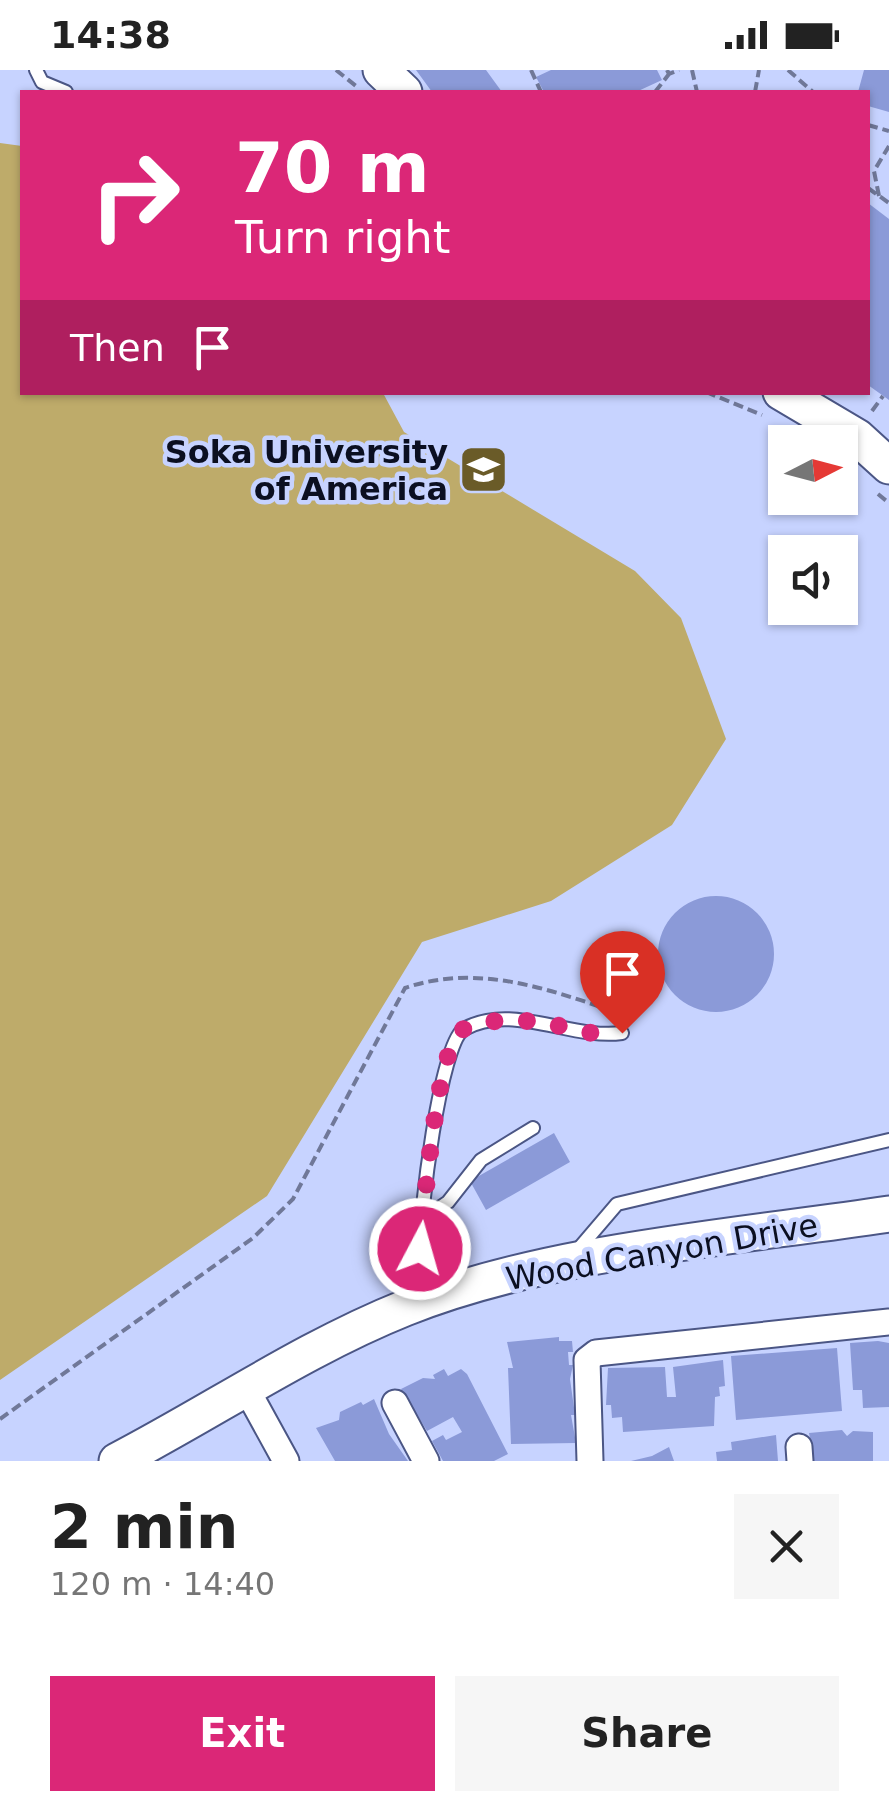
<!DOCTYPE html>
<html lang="en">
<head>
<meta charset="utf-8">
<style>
	:root { --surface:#fff; --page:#f6f6f6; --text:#222; --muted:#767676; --accent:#db2777 }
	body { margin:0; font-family:"DejaVu Sans",sans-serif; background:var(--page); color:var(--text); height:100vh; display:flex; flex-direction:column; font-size:38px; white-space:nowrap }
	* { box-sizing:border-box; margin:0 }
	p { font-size:32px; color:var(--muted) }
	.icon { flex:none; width:55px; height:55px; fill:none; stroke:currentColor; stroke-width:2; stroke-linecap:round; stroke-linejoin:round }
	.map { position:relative; height:1391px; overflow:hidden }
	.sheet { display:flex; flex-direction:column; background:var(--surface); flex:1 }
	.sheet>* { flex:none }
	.top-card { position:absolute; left:20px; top:20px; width:850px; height:305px; border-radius:0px; box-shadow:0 2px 8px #0004; background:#db2777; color:#fff; overflow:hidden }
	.needle { width:65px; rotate:84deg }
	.tools { position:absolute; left:768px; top:355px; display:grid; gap:20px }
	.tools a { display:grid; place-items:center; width:90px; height:90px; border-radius:0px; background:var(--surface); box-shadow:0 2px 8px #0004; font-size:50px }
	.pin { position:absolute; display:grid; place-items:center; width:85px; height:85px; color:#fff; margin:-102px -42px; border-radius:50% 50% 50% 0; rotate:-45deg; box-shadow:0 0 10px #0007 }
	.pin .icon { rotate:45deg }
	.me { position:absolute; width:110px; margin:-55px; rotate:6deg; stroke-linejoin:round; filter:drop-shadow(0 0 8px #0008) }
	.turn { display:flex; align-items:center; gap:35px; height:210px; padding:0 50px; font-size:45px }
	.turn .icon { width:130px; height:130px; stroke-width:2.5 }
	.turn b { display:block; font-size:70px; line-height:85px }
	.then { display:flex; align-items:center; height:95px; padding:0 50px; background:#0003; gap:20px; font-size:38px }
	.round { display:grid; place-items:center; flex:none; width:105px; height:105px; border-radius:0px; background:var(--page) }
	.head { display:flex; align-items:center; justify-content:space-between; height:170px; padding:0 50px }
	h1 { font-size:60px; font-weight:600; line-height:75px }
	.button { display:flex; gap:20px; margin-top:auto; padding:20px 50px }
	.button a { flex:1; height:115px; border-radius:0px; background:var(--accent); color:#fff; font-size:40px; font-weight:600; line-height:115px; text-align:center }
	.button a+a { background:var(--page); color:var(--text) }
	.status { display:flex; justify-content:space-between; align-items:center; height:70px; padding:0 50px; background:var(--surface); direction:ltr }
	.status svg { height:28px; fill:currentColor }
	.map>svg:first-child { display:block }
	.green { fill:#beab6a }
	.building { fill:#8b9ad8 }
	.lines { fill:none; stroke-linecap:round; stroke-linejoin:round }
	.lane-casing { stroke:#4b5685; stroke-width:16 }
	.street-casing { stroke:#4b5685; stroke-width:29 }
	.secondary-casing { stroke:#4b5685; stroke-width:39 }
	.path { stroke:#707898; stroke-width:4; stroke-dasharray:10 5; stroke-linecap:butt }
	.lane { stroke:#fff; stroke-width:12 }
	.street { stroke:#fff; stroke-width:25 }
	.secondary { stroke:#fff; stroke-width:35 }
	.route { stroke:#db2777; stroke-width:18; stroke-dasharray:0 32.4 }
	.labels { text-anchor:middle; stroke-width:9; stroke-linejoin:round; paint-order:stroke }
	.poi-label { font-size:32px; font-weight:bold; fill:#0b0f21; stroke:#c7d3ff; text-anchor:end }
	.street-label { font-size:32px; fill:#0b0f21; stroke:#c7d3ff }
</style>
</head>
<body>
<div class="status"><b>14:38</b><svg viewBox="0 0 49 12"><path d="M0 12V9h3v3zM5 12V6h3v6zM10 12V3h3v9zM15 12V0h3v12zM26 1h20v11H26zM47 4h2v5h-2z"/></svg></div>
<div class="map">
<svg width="889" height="1391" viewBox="0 0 889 1391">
	<rect width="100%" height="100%" fill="#c7d3ff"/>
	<path class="green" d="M 0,73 L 22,76 L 22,322 L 383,323 L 404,362 L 635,501 L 681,548 L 726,669 L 672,755 L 551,831 L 422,872 L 267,1126 L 0,1310 Z"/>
	<path class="building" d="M 416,0 L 486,0 L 502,22 L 432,22 Z
		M 551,0 L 657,0 L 662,10 L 636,22 L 544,22 L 536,7 Z
		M 864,0 L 889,0 L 889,42 L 868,36 L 868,22 L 858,22 Z
		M 868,133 L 889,149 L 889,330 L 868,315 Z
		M658 884a58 58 0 1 1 116 0a58 58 0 1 1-116 0Z
		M 554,1063 L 570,1092 L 486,1140 L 470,1111 Z
		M 559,1267 L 559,1271 L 572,1271 L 573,1282 L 568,1282 L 569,1295 L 573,1295 L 570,1309 L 575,1345 L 571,1345 L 576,1373 L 511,1374 L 508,1298 L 513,1298 L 507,1272 Z
		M 878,1271 L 889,1273 L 889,1337 L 863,1338 L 862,1320 L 853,1320 L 850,1273 Z
		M 837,1278 L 842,1341 L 736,1350 L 731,1286 Z
		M 723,1290 L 725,1316 L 719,1317 L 720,1326 L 715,1327 L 714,1356 L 623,1362 L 622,1347 L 612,1348 L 611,1335 L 606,1335 L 608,1298 L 665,1297 L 667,1327 L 676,1327 L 673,1297 Z
		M 444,1299 L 448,1306 L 461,1299 L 467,1304 L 508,1384 L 494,1391 L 443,1391 L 432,1371 L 443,1365 L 446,1370 L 462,1362 L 453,1347 L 427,1361 L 401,1319 L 423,1308 L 435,1309 L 433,1305 Z
		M 374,1329 L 389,1364 L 408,1391 L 335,1391 L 316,1358 L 339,1350 L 340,1342 L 361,1332 L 363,1335 Z
		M 842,1360 L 847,1366 L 853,1361 L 873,1362 L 873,1391 L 814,1391 L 809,1363 Z
		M 776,1365 L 778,1391 L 717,1391 L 716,1382 L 732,1380 L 731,1372 Z
		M 669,1377 L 674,1391 L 631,1391 L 652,1386 Z"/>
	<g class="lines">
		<defs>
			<path id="lane" d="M 36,0 L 42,12 L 66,22
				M 423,1149 L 448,1132 L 481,1090 L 533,1058
				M 576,1182 L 617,1134 L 889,1070
				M 437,1224 C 429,1210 421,1199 420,1182 C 419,1149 440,973 464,959 C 512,932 571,970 622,963"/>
			<path id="street" d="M 247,1320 L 286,1391
				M 395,1333 L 426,1391
				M 799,1377 L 800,1391
				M 590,1391 L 587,1290 L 596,1283 L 889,1252"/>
			<path id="secondary" d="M 381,0 L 404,22
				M 781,322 L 857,367 L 889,396
				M 117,1391 C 213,1341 305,1278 405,1238 C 547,1181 737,1167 889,1144"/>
		</defs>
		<use href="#lane" class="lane-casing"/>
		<use href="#street" class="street-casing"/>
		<use href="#secondary" class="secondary-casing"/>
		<path class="path" d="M 336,0 L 356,16
			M 531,0 L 541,22
			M 667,0 L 669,4 L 679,0
			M 692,0 L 697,22
			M 788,0 L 813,22
			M 655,22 L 669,4
			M 755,22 L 759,0
			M 868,55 L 889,61
			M 868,118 L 889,133
			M 879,126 L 874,101 L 889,76
			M 706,322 L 762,345
			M 872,341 L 883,326
			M 878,424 L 889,433
			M 0,1349 L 253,1168 L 293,1129 L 405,918 C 477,893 549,919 618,943 L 619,948"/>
		<use href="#lane" class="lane"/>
		<use href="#street" class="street"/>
		<use href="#secondary" class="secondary"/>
	</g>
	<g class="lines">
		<path class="route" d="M 420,1179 C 424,1143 436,977 462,960 C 478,949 504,951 523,951 C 557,950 581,968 622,963"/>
	</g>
	<defs>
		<symbol id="university-square" viewBox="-11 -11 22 22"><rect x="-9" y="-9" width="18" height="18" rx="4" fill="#6a5b28" stroke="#c7d3ff"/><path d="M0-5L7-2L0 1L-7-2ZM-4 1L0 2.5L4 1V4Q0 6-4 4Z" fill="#fff"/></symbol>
	</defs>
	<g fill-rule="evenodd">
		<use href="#university-square" x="456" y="372" width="55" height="55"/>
	</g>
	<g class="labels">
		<g class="poi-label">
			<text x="448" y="393">Soka University<tspan x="448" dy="37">of America</tspan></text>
		</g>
		<g class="street-label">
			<text transform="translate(662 1182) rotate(-10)" y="11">Wood Canyon Drive</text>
		</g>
	</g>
</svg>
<div class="tools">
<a><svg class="needle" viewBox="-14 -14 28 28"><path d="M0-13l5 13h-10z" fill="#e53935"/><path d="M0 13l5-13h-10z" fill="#767676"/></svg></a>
<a><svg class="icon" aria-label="sound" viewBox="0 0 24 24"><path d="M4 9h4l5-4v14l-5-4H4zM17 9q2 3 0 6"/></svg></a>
</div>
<div class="pin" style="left:622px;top:963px;background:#d93025"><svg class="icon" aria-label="arrive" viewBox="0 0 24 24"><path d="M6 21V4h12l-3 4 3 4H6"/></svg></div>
<svg class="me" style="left:420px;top:1179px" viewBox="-20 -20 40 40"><circle r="17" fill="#db2777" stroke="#fff" stroke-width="3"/><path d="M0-11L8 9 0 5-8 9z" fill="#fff"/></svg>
<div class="top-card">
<div class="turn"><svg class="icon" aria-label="right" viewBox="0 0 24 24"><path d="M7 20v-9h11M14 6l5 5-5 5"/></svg><div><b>70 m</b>Turn right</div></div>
<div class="then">Then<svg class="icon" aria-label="arrive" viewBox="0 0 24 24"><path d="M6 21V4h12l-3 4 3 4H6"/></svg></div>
</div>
</div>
<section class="sheet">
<div class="head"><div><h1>2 min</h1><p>120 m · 14:40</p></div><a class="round"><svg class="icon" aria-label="close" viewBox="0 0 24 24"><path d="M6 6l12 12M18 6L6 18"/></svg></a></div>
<div class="button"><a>Exit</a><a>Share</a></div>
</section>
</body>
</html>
